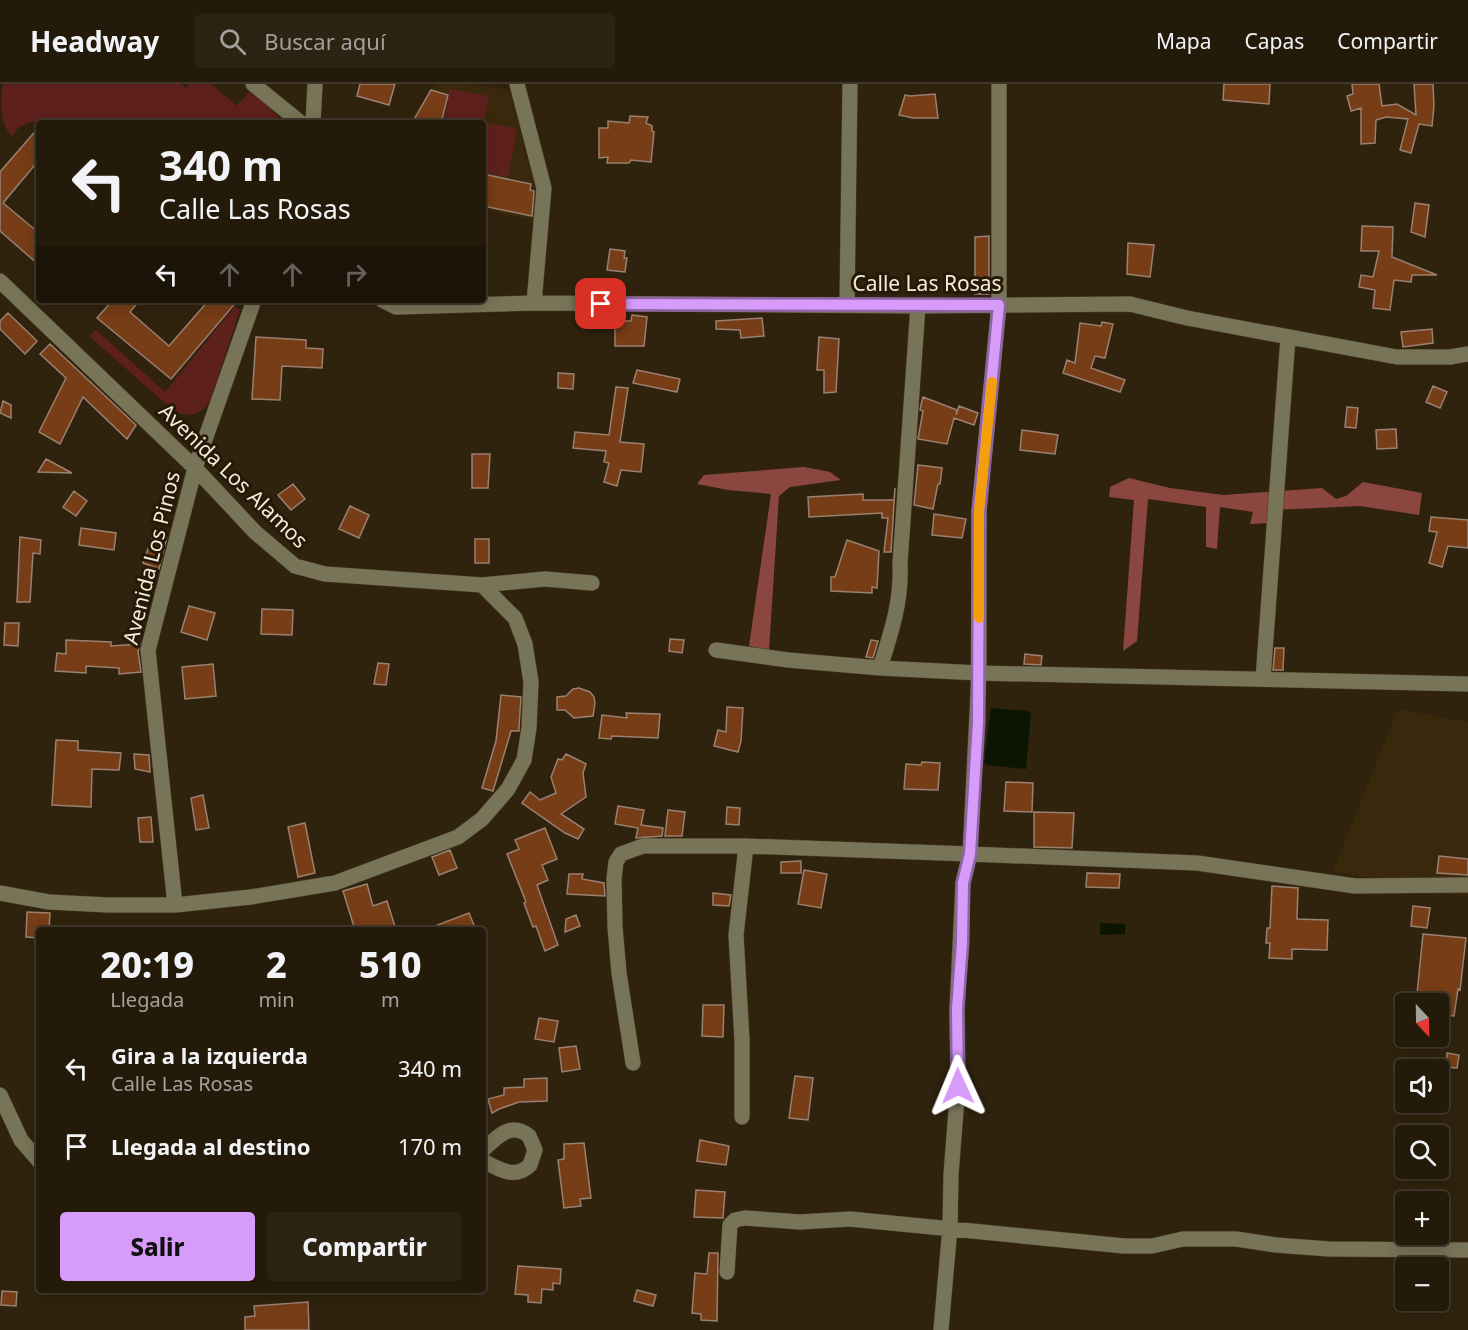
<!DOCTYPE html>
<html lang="es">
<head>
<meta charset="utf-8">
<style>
	:root { --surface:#241a0a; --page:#2c2313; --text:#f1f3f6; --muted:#a3a19c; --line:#41382b; --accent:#d79bf9 }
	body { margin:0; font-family:"Noto Sans",sans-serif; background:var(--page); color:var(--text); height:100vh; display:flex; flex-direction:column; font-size:22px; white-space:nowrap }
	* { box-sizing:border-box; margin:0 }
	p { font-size:20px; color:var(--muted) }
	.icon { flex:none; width:33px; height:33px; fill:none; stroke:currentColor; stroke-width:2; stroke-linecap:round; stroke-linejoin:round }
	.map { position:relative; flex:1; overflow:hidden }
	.panel { position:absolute; left:36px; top:843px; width:450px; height:366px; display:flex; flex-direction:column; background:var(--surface); border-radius:6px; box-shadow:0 3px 15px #0003,0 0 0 2px var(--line) }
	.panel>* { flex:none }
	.guide { position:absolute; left:36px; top:36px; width:450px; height:183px; border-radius:6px; box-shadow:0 3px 15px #0003,0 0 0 2px var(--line); background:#241a0a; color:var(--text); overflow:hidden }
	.needle { width:39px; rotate:158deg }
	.tools { position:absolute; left:1395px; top:909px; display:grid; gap:12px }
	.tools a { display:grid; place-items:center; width:54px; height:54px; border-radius:6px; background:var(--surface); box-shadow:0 3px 15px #0003,0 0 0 2px var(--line); font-size:30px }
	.pin { position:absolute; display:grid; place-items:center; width:51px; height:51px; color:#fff; margin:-26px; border-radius:12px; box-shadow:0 3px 9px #0006 }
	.me { position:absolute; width:66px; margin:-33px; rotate:359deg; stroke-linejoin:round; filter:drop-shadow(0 0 4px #0008) }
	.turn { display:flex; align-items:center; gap:21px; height:126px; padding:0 24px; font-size:27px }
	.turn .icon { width:78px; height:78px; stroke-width:2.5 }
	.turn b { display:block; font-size:42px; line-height:51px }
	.lanes { display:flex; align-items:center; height:57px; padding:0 24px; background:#0003; justify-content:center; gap:30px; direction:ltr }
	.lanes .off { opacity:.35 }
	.eta { display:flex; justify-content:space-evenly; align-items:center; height:102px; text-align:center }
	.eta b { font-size:36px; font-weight:800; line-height:42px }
	.primary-button { display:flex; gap:12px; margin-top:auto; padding:12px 24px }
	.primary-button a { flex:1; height:69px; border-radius:6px; background:var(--accent); color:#111; font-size:24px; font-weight:800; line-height:69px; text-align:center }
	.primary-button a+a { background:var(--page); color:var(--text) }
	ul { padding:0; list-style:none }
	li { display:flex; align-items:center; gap:18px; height:78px; padding:0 24px }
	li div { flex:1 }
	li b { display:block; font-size:22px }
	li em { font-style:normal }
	header { display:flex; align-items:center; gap:36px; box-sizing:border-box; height:84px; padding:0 30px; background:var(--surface); border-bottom:2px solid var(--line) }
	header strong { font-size:28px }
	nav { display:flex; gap:33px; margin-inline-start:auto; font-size:21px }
	.search { width:420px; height:54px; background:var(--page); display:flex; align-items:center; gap:15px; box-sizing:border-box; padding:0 21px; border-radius:6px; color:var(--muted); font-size:22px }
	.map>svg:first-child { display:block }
	.built { fill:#3a280c }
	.green { fill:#5d201c }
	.forest { fill:#8a463f }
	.water { fill:#0c1500 }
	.building { fill:#763d16; stroke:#9a8071; stroke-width:1.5 }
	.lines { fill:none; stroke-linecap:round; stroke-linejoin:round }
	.minor-casing { stroke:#4c3f2b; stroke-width:16 }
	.minor { stroke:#787457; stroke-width:15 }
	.route-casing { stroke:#8c65a2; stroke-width:15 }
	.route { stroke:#d79bf9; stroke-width:10 }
	.slow { stroke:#f59e0b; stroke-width:10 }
	.labels { text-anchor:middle; stroke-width:6; stroke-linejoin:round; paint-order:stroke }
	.street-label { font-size:21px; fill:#f5ecdf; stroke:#261905 }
</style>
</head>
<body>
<header>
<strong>Headway</strong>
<div class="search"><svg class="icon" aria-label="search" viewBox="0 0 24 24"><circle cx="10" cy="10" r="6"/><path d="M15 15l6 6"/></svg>Buscar aquí</div>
<nav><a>Mapa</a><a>Capas</a><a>Compartir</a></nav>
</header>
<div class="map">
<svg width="1468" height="1246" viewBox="0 0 1468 1246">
	<rect width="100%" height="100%" fill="#30230e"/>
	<path class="built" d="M 436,0 L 465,0 L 510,6 L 530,87 L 542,109 L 537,137 L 483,126 L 483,39 L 406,39 Z
		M 1398,625 L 1468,638 L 1468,813 L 1333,787 Z"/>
	<path class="green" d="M 3,0 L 181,0 L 186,4 L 189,0 L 211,0 L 237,22 L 251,6 L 285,39 L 31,38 L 19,43 L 12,52 C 0,42 0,17 3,0 Z
		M 450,5 L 489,12 L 483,43 L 483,39 L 443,39 Z
		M 486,39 L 517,44 L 508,93 L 483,89 L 483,56 Z
		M 235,222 L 240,225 L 211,315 C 203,330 189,335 174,327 L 89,252 L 96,246 L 165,308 Z"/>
	<path class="forest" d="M 804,383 L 830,388 L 841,396 L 790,403 L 779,412 L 769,566 L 749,562 L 771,410 L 728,406 L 697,400 L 704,391 Z
		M 1129,394 L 1170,404 L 1223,411 L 1322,404 L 1336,415 L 1346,412 L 1363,398 L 1422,409 L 1419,431 L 1360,422 L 1273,426 L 1269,439 L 1250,440 L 1253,428 L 1220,423 L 1217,465 L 1206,463 L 1206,423 L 1148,415 L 1137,557 L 1123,567 L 1134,416 L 1109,413 L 1110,403 Z"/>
	<path class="water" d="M 991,624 L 1029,627 L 1031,630 L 1026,685 L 986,681 L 984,679 Z
		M 1100,839 L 1125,840 L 1125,850 L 1100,851 Z"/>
	<path class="building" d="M 360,0 L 395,0 L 389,21 L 357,12 Z
		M 1224,0 L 1270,0 L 1269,20 L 1223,16 Z
		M 1352,0 L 1379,0 L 1382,22 L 1397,20 L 1416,31 L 1414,0 L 1433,0 L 1434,22 L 1432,42 L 1419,40 L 1411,69 L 1400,66 L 1408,35 L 1386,33 L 1376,36 L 1375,59 L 1361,60 L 1361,24 L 1351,27 L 1347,12 L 1353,10 Z
		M 431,6 L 448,11 L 441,39 L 412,39 Z
		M 935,10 L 938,34 L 913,34 L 899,31 L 905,11 L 910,12 Z
		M 630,32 L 648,33 L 646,39 L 652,42 L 652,47 L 654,48 L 651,78 L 631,76 L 629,79 L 607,79 L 608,73 L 599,74 L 599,44 L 608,44 L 608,37 L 629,39 Z
		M 39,43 L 39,76 L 3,119 L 39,149 L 39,181 L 0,147 L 0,88 Z
		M 483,90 L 531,100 L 530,106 L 534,107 L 532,132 L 483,122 Z
		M 1415,119 L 1429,121 L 1425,153 L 1411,148 Z
		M 1362,142 L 1393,143 L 1392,173 L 1437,191 L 1412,191 L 1411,198 L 1394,196 L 1390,226 L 1373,224 L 1375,206 L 1359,203 L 1361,191 L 1373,193 L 1379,167 L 1361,167 Z
		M 989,152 L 989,210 L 975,210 L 975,153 Z
		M 1128,159 L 1154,161 L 1150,193 L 1127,190 Z
		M 610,165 L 625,167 L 624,174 L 627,174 L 625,188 L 607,186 Z
		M 113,216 L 140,216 L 130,228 L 169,262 L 209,216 L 238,216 L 171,295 L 97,234 Z
		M 8,229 L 37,257 L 25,270 L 0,245 L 0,237 Z
		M 632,231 L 647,233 L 644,262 L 615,262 L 615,237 L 631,237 Z
		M 762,234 L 764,252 L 741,254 L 740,246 L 716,245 L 716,237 Z
		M 1102,238 L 1113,240 L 1105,274 L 1095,272 L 1091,284 L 1125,296 L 1120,308 L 1063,289 L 1067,276 L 1075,279 L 1080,239 L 1101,242 Z
		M 1432,245 L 1433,259 L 1403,263 L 1401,248 Z
		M 256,253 L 306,256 L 306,264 L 323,265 L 322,284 L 282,282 L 280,316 L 252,315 Z
		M 819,253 L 839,255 L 836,308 L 824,309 L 824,286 L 817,286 Z
		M 50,260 L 136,341 L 127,355 L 83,313 L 60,360 L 39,348 L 66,294 L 40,270 Z
		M 637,286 L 680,295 L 677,308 L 633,299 Z
		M 558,289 L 574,290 L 573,305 L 558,304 Z
		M 1433,302 L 1447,308 L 1440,324 L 1426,318 Z
		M 616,303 L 628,304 L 620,358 L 644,360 L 641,388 L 621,386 L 617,402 L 604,398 L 609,379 L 604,378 L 606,367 L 573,364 L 575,348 L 609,351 Z
		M 923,313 L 957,326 L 956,331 L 959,322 L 978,329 L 974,341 L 954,334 L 947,360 L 918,355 L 923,327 L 920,326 L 921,321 Z
		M 3,317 L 11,321 L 11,334 L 0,329 Z
		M 1347,323 L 1358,324 L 1356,344 L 1345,343 Z
		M 1396,345 L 1397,364 L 1377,365 L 1376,346 Z
		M 1022,346 L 1058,351 L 1055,370 L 1020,366 Z
		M 472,370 L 490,370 L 488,404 L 472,404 Z
		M 46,375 L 72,389 L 38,388 Z
		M 918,381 L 942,384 L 940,400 L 938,400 L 933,425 L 914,421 Z
		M 293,400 L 305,415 L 291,426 L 278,411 Z
		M 895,404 L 891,468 L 884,468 L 888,434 L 882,434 L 882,429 L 809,433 L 808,413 L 863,410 L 863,416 L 894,416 Z
		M 74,407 L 87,417 L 76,432 L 63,423 Z
		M 350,422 L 369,431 L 359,454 L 339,445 Z
		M 934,430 L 966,435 L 962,454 L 932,451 Z
		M 1431,433 L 1468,436 L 1468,464 L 1448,462 L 1442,483 L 1429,479 L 1437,448 L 1429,447 Z
		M 81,444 L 116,449 L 114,466 L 79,461 Z
		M 154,448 L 167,453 L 159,485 L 143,479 Z
		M 20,453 L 41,456 L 40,470 L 33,469 L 30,518 L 17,518 Z
		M 475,455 L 489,455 L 489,479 L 475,479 Z
		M 847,456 L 879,467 L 877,504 L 872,503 L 872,509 L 831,507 L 831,493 L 835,493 Z
		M 189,522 L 215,529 L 207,556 L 181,548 Z
		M 262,525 L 293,526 L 292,551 L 261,550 Z
		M 5,539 L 19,539 L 18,562 L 4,561 Z
		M 670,555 L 684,556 L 682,569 L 669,567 Z
		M 66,556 L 111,558 L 111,562 L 140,560 L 138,567 L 141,588 L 119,590 L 119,584 L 86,582 L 86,589 L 55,587 L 57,569 L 66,570 Z
		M 871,556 L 878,557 L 873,574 L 866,573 Z
		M 1275,564 L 1284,564 L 1283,586 L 1273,586 Z
		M 1025,570 L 1042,572 L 1041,581 L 1024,580 Z
		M 378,579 L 389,580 L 386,601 L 374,600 Z
		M 213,580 L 216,612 L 185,615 L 182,583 Z
		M 579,604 L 590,608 L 594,613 L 595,619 L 593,632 L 574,634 L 565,626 L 557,626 L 557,613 L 566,612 L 573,605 Z
		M 501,611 L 521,613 L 519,643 L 519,647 L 511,647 L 493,707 L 482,704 L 496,657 Z
		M 727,623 L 743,624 L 741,657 L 738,668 L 714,662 L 718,646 L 726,648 Z
		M 626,629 L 660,630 L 658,654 L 612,652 L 611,655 L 599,654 L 602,631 L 627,634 Z
		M 56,656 L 78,657 L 78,666 L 121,669 L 119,686 L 92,685 L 91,723 L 52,721 Z
		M 134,670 L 149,671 L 150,688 L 135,685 Z
		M 566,670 L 586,680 L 583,689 L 586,713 L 561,730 L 584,745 L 578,755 L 565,749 L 522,719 L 530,708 L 540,716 L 556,709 L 551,693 L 558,675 L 562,676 Z
		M 922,678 L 940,679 L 938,706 L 904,705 L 906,680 L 921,681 Z
		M 1006,698 L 1033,699 L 1032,728 L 1004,727 Z
		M 203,711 L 209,744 L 196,746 L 191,714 Z
		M 618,722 L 644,726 L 641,741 L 663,744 L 662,752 L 636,754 L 638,744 L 615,740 Z
		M 727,723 L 740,724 L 739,741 L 726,740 Z
		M 668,726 L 685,728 L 682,752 L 665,752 Z
		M 1034,728 L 1074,729 L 1072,764 L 1034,763 Z
		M 151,733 L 153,758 L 140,758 L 138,734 Z
		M 305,739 L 315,789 L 298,793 L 288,743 Z
		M 545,744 L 557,775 L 542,781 L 548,796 L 537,801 L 558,861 L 545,867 L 536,842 L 533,843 L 524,819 L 526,818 L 507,770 L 519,765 L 515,756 Z
		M 450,766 L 457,784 L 439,791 L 432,773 Z
		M 1439,772 L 1468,775 L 1468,791 L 1437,789 Z
		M 801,777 L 801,789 L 781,789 L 781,778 Z
		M 804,786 L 827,790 L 821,824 L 798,820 Z
		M 1087,789 L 1120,790 L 1119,804 L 1086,803 Z
		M 569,790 L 583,790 L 582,795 L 604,799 L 605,812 L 567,810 Z
		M 367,800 L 373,822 L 387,817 L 396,846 L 355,846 L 343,807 Z
		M 1272,802 L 1298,804 L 1297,835 L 1328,836 L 1327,866 L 1292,865 L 1292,875 L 1269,874 L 1270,859 L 1266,859 L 1267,844 L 1270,844 Z
		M 713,809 L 731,811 L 729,822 L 713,821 Z
		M 1413,822 L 1430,824 L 1427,844 L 1411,842 Z
		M 27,828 L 50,829 L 49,846 L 39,846 L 39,854 L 26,853 Z
		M 469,829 L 476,846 L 428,846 L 427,845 Z
		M 576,831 L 580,842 L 565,848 L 566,835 Z
		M 1423,850 L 1466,854 L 1460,906 L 1458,905 L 1454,932 L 1438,930 L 1438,920 L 1416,920 Z
		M 703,921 L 724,921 L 723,953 L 702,952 Z
		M 539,934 L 558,937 L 554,958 L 535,955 Z
		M 576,962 L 580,985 L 562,988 L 559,964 Z
		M 1447,969 L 1459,971 L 1457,984 L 1446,983 Z
		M 795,992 L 813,994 L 808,1036 L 789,1034 Z
		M 547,994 L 547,1017 L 519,1018 L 499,1025 L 492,1029 L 488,1015 L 504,1011 L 504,1004 L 524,1003 L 524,995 Z
		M 700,1056 L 729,1062 L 726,1081 L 697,1077 Z
		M 584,1059 L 591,1114 L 580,1115 L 581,1122 L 564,1124 L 558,1076 L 564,1075 L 564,1060 Z
		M 696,1106 L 725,1108 L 723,1134 L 694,1133 Z
		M 709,1169 L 718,1169 L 717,1237 L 701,1236 L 701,1230 L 692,1229 L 695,1189 L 707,1190 Z
		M 518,1182 L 561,1185 L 560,1200 L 553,1199 L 553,1206 L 542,1205 L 541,1219 L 528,1218 L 528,1211 L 515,1210 Z
		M 637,1206 L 656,1211 L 653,1222 L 634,1217 Z
		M 2,1207 L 17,1208 L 16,1222 L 1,1221 Z
		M 308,1218 L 309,1246 L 245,1246 L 245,1233 L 255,1232 L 254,1222 Z"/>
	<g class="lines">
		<defs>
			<path id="minor" d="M 253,0 L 301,39
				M 517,0 L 544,104 L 534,219
				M 999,0 L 999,221 L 979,427 L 979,589 L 1468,600
				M 313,39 L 315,0
				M 0,197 L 195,384 L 255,448 L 295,482 L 325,490 L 482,501 L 515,534 L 525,560 L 531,598 L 529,644 L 524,676 L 508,705 L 482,735 L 458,753 L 335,799 L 251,813 L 175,821 L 108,821 L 49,818 L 0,809
				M 382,216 L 396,223 L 534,219 L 918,222 L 1130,220 L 1187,234 L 1397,273 L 1450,273 L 1468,270
				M 847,221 L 850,0
				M 918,222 L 900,479 C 902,517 891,549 880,584 L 979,589 L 970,770 L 1197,779 L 1355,802 L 1468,801
				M 482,501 L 545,495 L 592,499
				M 716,566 L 788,576 L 880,584
				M 1263,595 L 1288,253
				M 175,821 L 148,566 L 195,384 L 254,216
				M 633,979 L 619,889 L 615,843 L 614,795 L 616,778 L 621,770 L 643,762 L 746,762 L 970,770 L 963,799 L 957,925 L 958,1002 L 951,1090 L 950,1143 L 941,1246
				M 0,1011 L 21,1056 L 39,1077
				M 742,1033 L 742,956 L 736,851 L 746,762
				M 483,1066 C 497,1053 511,1037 529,1052 L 535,1066 L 530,1081 C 515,1096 499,1085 483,1077
				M 727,1188 L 730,1141 L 735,1136 L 745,1134 L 800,1138 L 850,1135 L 1124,1162 L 1152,1162 L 1183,1155 L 1236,1155 L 1276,1161 L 1329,1165 L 1468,1166"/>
		</defs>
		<use href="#minor" class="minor-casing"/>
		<use href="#minor" class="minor"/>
	</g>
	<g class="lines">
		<defs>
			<path id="route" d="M 601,220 L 999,221 L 979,427 L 978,638 L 970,770 L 963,799 L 962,859 L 957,925 L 958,1002"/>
		</defs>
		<use href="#route" class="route-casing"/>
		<use href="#route" class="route"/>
		<path class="slow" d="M 979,534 L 979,427 L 992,298"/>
	</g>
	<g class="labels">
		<g class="street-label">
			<text x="927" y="207">Calle Las Rosas</text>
			<text transform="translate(233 392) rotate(44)" y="7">Avenida Los Alamos</text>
			<text transform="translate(152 474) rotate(-76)" y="7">Avenida Los Pinos</text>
		</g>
	</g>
</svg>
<div class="tools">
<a><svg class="needle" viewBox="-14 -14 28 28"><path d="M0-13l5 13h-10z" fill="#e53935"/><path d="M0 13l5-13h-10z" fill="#a3a19c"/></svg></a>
<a><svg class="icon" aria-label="sound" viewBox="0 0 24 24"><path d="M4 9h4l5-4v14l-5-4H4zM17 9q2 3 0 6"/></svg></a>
<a><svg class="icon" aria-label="search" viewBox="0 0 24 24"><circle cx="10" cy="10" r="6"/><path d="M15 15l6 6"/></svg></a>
<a>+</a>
<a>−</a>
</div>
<div class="pin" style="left:601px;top:220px;background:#d93025"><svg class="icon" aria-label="arrive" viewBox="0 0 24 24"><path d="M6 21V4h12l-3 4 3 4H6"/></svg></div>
<svg class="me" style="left:958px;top:1002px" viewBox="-20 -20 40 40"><path d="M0-17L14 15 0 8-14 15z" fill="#d79bf9" stroke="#fff" stroke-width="4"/></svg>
<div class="guide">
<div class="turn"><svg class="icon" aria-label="left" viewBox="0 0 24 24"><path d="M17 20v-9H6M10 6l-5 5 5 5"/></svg><div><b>340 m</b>Calle Las Rosas</div></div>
<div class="lanes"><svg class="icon" aria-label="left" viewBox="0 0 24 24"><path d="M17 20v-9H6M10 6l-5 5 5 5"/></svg><svg class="icon off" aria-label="ahead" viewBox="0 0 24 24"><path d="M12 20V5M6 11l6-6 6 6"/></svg><svg class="icon off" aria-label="ahead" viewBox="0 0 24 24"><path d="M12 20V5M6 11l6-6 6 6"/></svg><svg class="icon off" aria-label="right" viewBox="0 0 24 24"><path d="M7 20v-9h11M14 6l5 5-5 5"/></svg></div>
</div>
<section class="panel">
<div class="eta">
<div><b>20:19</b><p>Llegada</p></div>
<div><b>2</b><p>min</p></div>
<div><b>510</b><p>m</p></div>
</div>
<ul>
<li><svg class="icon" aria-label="left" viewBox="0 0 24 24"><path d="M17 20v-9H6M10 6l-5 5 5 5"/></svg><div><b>Gira a la izquierda</b><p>Calle Las Rosas</p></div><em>340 m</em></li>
<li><svg class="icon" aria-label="arrive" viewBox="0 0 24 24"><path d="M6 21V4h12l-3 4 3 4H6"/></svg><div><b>Llegada al destino</b></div><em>170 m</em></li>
</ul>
<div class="primary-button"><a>Salir</a><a>Compartir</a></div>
</section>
</div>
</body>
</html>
